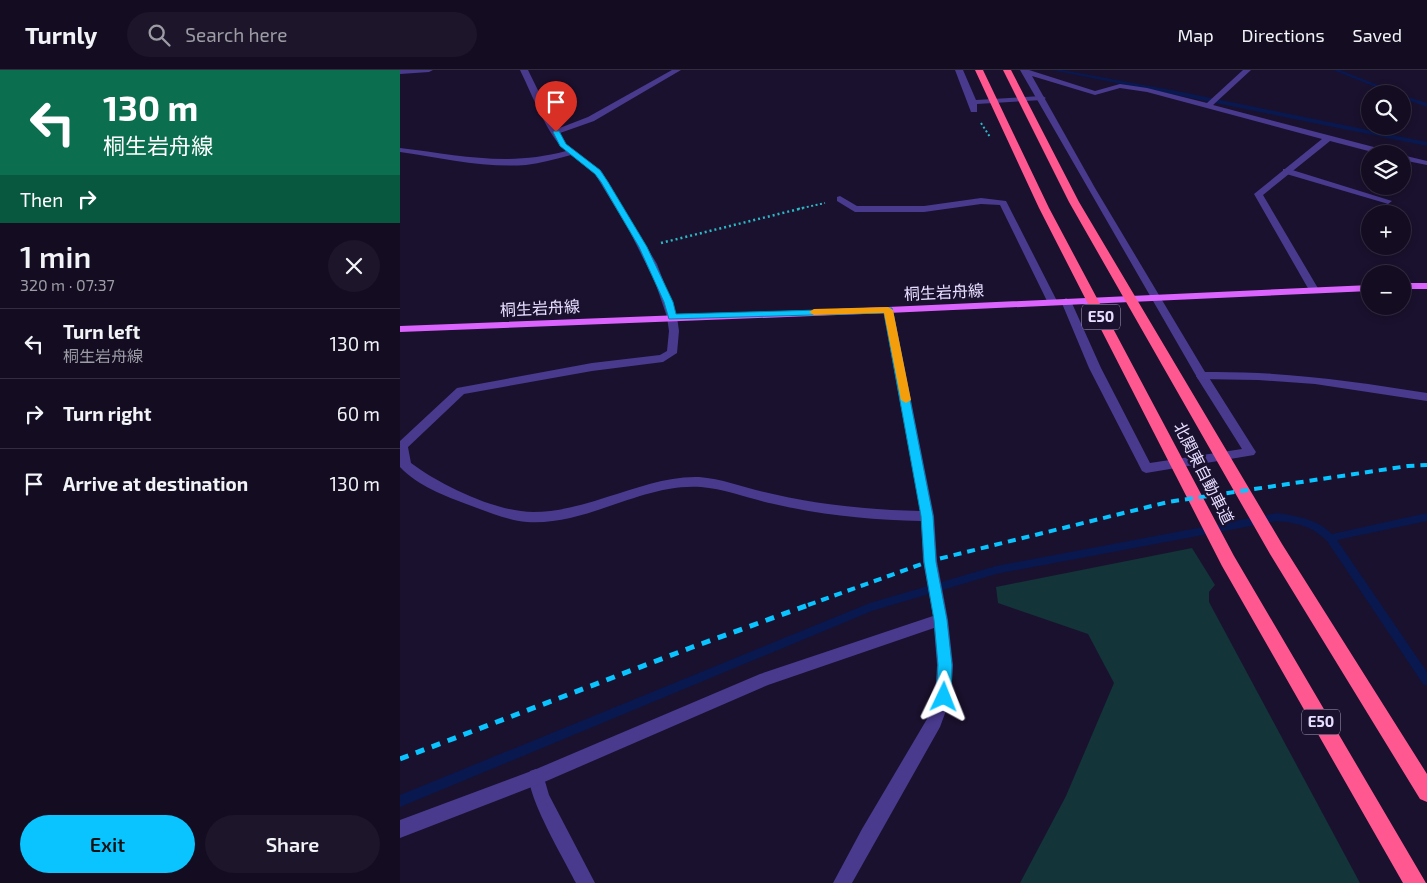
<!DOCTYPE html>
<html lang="en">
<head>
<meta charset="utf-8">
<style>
	:root { --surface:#140d22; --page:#1d162a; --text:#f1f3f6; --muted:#9d9ca5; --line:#332d40; --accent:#09c4ff }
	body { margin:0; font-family:"Exo 2","Noto Sans JP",sans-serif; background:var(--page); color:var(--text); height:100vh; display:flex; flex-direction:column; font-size:19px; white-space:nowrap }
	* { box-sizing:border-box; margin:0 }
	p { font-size:16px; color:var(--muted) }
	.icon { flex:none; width:28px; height:28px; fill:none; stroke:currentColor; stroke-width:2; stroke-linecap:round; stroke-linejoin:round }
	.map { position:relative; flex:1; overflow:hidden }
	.details { display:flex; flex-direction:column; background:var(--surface); width:400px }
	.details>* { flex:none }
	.hud { background:#0b6e4f; color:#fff; overflow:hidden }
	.tools { position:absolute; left:961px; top:15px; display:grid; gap:10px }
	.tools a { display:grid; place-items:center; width:50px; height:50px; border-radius:50%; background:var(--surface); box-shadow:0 2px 8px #0003,0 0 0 1px var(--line); font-size:25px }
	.pin { position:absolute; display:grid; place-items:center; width:42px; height:42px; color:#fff; margin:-51px -21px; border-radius:50% 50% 50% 0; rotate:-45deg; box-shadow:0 0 5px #0007 }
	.pin .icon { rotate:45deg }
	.me { position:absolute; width:55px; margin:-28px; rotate:2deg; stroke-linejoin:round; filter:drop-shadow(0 0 4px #0008) }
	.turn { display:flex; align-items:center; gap:18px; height:105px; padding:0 20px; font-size:22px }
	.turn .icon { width:65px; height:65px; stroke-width:2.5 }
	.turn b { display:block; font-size:35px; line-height:42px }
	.then { display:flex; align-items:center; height:48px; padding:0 20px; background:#0003; gap:10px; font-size:19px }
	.round { display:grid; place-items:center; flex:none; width:52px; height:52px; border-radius:26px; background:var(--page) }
	.summary { display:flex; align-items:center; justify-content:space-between; height:85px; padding:0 20px }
	h1 { font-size:30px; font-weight:600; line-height:38px }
	.action { display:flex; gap:10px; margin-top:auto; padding:10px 20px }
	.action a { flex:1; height:58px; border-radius:30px; background:var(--accent); color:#111; font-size:20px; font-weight:600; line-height:58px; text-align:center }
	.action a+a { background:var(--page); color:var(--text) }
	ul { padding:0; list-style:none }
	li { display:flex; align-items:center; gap:15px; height:70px; padding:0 20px; border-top:1px solid var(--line) }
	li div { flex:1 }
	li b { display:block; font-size:19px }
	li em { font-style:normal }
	header { display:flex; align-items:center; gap:30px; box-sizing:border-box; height:70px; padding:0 25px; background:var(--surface); border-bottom:1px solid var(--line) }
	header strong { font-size:24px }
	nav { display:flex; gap:28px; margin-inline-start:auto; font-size:18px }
	.search { width:350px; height:45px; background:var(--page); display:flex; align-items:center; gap:12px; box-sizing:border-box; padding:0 18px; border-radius:28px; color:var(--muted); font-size:19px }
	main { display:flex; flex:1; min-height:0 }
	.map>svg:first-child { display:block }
	.green { fill:#133438 }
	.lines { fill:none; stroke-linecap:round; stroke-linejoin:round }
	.stream { fill:#09184f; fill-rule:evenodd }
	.path-far1 { stroke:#2cb9c5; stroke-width:2; stroke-dasharray:2 2.5; stroke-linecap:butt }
	.path { stroke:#2cb9c5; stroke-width:2.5; stroke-dasharray:2 3; stroke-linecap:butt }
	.service { fill:#493a8e; fill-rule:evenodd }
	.minor { fill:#493a8e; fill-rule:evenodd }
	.primary { fill:#db64ff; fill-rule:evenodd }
	.motorway { fill:#ff5891; fill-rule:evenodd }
	.rail-far1 { stroke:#09c4ff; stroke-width:4; stroke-dasharray:8 6; stroke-linecap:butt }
	.rail { stroke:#09c4ff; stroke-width:5; stroke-dasharray:9 8; stroke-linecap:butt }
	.route { fill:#09c4ff; stroke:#067fa6 }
	.slow { fill:#f59e0b }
	.labels { text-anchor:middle; stroke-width:5; stroke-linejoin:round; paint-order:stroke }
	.shield { fill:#1a112e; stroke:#a9a0c0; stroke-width:1 }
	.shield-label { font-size:15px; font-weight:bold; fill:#e6ddff }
	.street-label { font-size:16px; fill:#e6ddff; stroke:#1a112e }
</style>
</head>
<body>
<header>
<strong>Turnly</strong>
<div class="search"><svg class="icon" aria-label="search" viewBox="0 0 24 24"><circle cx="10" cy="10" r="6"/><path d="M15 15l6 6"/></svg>Search here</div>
<nav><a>Map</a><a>Directions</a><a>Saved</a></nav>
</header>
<main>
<section class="details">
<div class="hud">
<div class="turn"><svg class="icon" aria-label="left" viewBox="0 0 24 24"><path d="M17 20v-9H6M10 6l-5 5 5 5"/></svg><div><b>130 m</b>桐生岩舟線</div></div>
<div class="then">Then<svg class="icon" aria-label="right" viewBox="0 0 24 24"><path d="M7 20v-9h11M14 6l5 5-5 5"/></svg></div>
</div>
<div class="summary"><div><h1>1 min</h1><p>320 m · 07:37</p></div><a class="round"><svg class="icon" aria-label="close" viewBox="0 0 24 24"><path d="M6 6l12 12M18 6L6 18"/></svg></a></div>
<ul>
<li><svg class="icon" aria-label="left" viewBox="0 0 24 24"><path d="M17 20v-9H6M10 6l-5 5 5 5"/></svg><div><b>Turn left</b><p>桐生岩舟線</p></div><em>130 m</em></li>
<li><svg class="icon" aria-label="right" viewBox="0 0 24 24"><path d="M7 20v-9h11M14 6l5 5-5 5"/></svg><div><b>Turn right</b></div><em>60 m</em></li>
<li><svg class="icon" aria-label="arrive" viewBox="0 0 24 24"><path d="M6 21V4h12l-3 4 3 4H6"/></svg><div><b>Arrive at destination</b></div><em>130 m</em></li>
</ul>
<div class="action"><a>Exit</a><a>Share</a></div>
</section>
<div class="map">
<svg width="1027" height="813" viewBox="0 0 1027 813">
	<rect width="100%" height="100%" fill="#1a112e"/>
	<path class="green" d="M 792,478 L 815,515 L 809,522 L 809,532 L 960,813 L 620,813 L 666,726 L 714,613 L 688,564 L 598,533 L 596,517 Z"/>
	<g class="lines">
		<path class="stream" d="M 652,0 L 662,0 L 777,21 L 1027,72 L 1027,76 Z
			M 933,0 L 940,0 L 1000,24 L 993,24 Z
			M 1002,25 L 1027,33 L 1027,37 L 1002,28 Z
			M 877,443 C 897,446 917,449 932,464 L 1027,443 L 1027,451 L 937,470 L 1027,602 L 1027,616 L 1023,614 L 927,471 C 912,456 897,453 877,451 L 596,504 L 472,541 L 0,737 L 0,725 L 470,533 L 596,496 Z"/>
		<path class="path-far1" d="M 581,53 L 590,67
			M 398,139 L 425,133"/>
		<path class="path" d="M 261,173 L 403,138"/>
		<path class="service" d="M 555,0 L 563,0 L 576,30 L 642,26 L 646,28 L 642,30 L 577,34 L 577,42 L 571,42 Z
			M 883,99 L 889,99 L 992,131 L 988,134 L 985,133 L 883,103 Z
			M 440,126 L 457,136 L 524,136 L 581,128 L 606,131 L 657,231 L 652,234 L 647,231 L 600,135 L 581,134 L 524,142 L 455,142 L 437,131 L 437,127 Z
			M 666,228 L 671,231 L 701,298 L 750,393 L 842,379 L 796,306 L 802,302 L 806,303 L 854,379 L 856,382 L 854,385 L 746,403 L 742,401 L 689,298 L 661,231 Z
			M 272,244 L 277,247 L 279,261 L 277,283 L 263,292 L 192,301 L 64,324 L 7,378 L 0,378 L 0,371 L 57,318 L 192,293 L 260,285 L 267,281 L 269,261 L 267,247 Z
			M 136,699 L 142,701 L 149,725 L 195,813 L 176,813 C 166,792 122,720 130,701 Z"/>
		<path class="minor" d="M 0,0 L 33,0 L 29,2 L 0,4 Z
			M 120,0 L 128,0 L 157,59 L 188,47 L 272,0 L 281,0 L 194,51 L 160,63 L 166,74 L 202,102 L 257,194 L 277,247 L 276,249 L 272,250 L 267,247 L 255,212 L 229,160 L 195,104 L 171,85 C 156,89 141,93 126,95 C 84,98 41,88 0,82 L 0,78 C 59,85 107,97 166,81 C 148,67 131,22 120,0 Z
			M 620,0 L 629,0 L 695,21 L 720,14 L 747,18 L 807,33 L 843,0 L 851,0 L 813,35 L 993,82 L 994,84 L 980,84 L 930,71 L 863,125 L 919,220 L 914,223 L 909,220 L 854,124 L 922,69 L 747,22 L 720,18 L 695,25 L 632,6 L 695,118 L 805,302 C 880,301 953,311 1027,323 L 1027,331 L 915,314 L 858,310 L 798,309 Z
			M 1002,85 L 1027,91 L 1027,95 L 1002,90 Z
			M 488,237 L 493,240 L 534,446 L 537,491 L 548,550 L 553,595 L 551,627 L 540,657 L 452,813 L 433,813 L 462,759 L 527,649 L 535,627 L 537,595 L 534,558 L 368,615 L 142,713 L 0,768 L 0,750 L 134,700 L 360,604 L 533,546 L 523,491 L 521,451 C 471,450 422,445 374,434 C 350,429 326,419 301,417 C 241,413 188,456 127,452 C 107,450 88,442 69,435 C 45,426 18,416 0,397 L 0,372 L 7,372 L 11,393 C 40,415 96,442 133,442 C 158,442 183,435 207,427 C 237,418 267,406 299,407 C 324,409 348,419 373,424 C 421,435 470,440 520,441 L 483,240 Z"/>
		<path class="primary" d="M 1002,213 L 1027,213 L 1027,219 L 1002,219 Z
			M 970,215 L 970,221 L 488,243 L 0,262 L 0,256 L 488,237 Z"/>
		<path class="motorway" d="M 575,0 L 583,0 L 649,138 L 834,486 L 1026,813 L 1003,813 L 822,496 L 639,138 Z
			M 603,0 L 611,0 L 679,132 L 882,474 L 1027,704 L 1027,732 L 1020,729 L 870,484 L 669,132 Z"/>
		<path class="rail-far1" d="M 408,535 L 530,491 L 768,432 L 1008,396 L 1027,395"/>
		<path class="rail" d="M 0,689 L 290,578 L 411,534"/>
	</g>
	<path class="route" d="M 154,61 L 159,61 L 166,74 L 200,100 L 208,112 L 247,177 L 273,232 L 276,244 L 492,238 L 533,446 L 536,492 L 547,550 L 552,595 L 551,627 L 548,631 L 544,633 L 539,631 L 536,627 L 538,595 L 534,550 L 524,492 L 521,446 L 484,243 L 269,249 L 264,232 L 239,177 L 201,112 L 195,104 L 160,76 L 153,62 Z"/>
	<path class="slow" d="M 488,237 L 493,240 L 511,330 L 506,333 L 501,330 L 484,243 L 414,245 L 409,242 L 414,239 Z"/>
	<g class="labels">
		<g class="shield">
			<rect x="682" y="234.5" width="38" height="25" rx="4"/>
			<rect x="902" y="639.5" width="38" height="25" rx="4"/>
		</g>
		<g class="shield-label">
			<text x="701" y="252">E50</text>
			<text x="921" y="657">E50</text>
		</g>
		<g class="street-label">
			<text transform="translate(544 222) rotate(-3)" y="6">桐生岩舟線</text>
			<text transform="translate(140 238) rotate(-3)" y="6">桐生岩舟線</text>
			<text transform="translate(804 403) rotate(63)" y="6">北関東自動車道</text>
		</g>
	</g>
</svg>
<div class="tools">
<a><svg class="icon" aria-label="search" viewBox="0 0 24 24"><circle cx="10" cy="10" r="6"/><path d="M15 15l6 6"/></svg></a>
<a><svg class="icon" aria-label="layers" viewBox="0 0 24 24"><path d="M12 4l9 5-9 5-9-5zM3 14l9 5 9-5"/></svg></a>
<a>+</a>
<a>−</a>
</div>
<div class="pin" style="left:156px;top:62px;background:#d93025"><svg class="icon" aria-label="arrive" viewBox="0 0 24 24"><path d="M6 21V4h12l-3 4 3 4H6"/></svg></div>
<svg class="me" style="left:544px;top:627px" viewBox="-20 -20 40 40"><path d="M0-17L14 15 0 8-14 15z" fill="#09c4ff" stroke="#fff" stroke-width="4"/></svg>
</div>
</main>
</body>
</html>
